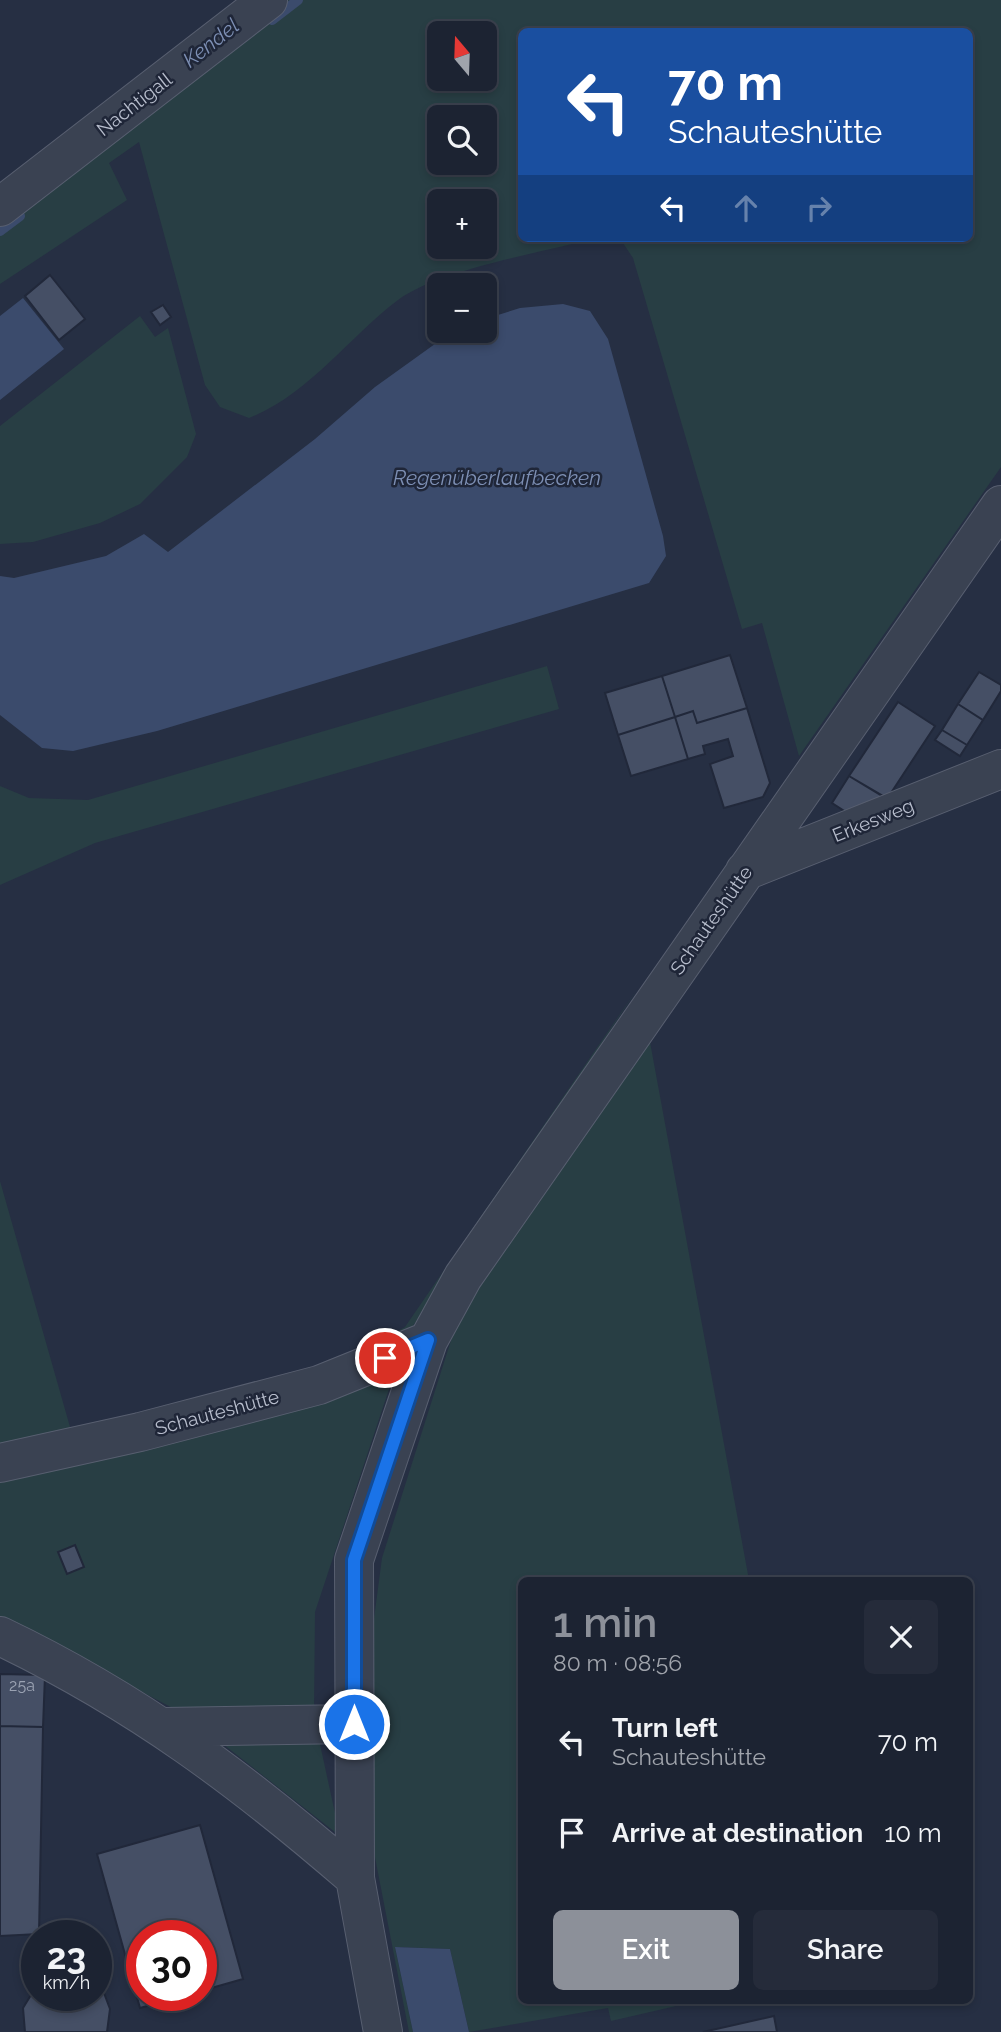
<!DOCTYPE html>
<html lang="en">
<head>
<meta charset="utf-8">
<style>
	:root { --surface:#1c2332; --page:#252b3a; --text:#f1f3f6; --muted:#a0a4ac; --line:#3a404d; --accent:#8c9099 }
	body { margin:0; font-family:Raleway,sans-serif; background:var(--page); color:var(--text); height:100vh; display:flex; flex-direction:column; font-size:26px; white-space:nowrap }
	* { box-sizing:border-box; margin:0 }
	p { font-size:23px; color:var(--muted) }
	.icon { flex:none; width:38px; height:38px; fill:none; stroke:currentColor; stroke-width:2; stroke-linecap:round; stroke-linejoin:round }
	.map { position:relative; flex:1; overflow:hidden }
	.drawer { position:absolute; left:518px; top:1577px; width:455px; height:427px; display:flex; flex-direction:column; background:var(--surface); border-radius:10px; box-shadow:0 4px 10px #0003,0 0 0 2px var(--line) }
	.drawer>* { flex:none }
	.guide { position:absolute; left:518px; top:28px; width:455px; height:214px; border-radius:10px; box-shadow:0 4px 10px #0003,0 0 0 2px var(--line); background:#1a4fa0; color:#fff; overflow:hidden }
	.needle { width:46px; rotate:341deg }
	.controls { position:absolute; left:427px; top:21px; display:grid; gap:14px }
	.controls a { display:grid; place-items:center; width:70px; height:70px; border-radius:10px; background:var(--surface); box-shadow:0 4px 10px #0003,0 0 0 2px var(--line); font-size:35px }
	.speed { position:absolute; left:21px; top:1920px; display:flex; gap:14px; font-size:35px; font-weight:700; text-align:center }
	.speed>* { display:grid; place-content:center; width:91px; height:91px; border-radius:50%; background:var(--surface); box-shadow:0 4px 10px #0003,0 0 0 2px var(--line); line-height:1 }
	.speed small { font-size:18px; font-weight:400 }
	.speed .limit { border:10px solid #d22; background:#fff; color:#111 }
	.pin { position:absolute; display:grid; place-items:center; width:60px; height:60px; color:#fff; margin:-30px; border:4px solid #fff; border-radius:50%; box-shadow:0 2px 7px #0007 }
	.me { position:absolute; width:77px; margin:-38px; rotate:0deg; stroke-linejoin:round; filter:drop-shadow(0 0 5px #0008) }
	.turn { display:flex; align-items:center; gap:24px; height:147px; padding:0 35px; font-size:32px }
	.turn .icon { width:91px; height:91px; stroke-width:2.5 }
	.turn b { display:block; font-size:49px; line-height:60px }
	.lanes { display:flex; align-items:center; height:66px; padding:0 35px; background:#0003; justify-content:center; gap:35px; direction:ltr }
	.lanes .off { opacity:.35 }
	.round { display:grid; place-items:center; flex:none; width:74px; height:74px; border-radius:10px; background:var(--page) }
	.overview { display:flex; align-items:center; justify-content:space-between; height:119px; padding:0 35px }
	h1 { font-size:42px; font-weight:600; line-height:52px; color:var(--accent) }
	.cta { display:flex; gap:14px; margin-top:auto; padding:14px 35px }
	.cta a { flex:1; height:80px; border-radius:10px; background:var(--accent); color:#fff; font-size:28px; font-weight:600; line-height:80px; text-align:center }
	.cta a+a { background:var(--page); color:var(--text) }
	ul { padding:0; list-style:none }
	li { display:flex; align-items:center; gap:21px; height:91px; padding:0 35px }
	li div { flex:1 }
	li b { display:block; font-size:26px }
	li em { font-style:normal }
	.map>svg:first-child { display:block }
	.green { fill:#283e44; fill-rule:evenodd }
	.water { fill:#3b4b6c }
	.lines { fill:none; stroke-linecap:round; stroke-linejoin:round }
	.stream { stroke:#3b4b6c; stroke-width:10 }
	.building { fill:#454f65; stroke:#21283a; stroke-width:2 }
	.street-casing { stroke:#585f70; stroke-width:40 }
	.street { stroke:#3a4252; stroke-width:38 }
	.route-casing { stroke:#114b97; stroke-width:18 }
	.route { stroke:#1a73e8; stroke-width:12 }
	.labels { text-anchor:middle; stroke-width:5; stroke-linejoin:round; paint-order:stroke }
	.number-label { font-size:16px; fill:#9aa2b2 }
	.street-label { font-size:19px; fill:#b7bdcc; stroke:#1f2638 }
	.water-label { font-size:21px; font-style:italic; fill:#7d8fb4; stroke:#1f2638 }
</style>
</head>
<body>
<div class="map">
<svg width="1001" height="2032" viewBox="0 0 1001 2032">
	<rect width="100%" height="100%" fill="#262f43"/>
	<path class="green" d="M 284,0 L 1001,0 L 1001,467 L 799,756 L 762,623 L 742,629 L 633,258 L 621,240 L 613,238 L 970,238 L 970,32 L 522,32 L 522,238 L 596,238 C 544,252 438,270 398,300 C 348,338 308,395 249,418 L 220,407 L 205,385 L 139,142 L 109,163 L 127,200 L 0,284 L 0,225 ZM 439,33 L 485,33 L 485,79 L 439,79 ZM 439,117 L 485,117 L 485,163 L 439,163 ZM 439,201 L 485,201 L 485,247 L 439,247 Z
		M 140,316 L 155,337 L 168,328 L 196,434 L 187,457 L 140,504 L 100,523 L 33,542 L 0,544 L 0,426 Z
		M 547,666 L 559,709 L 95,843 L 0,885 L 0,786 L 29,798 L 88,800 Z
		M 638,988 L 428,1307 L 402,1339 L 341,1363 L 405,1327 Z
		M 650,1042 L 749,1580 L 522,1580 L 522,2000 L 702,2000 L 611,2021 L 608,2008 L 469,2032 L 450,1949 L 395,1947 L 413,2032 L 409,2032 L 372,1842 L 368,1664 L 382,1558 L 460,1312 Z
		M 0,1181 L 72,1434 L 0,1449 Z
		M 394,1374 L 315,1612 L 314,1712 L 188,1716 L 0,1618 L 0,1476 Z
		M 318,1735 L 340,1836 L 214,1737 Z"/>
	<path class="water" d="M 23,298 L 64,349 L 0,400 L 0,316 Z
		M 563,304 L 590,311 L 608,339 L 663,536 L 666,556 L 649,583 L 157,731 L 73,751 L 42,748 L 0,715 L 0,576 L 14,578 L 106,556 L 144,534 L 168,552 L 315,439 L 375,387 L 453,331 L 485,331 L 485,319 L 520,308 Z
		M 395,1947 L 450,1949 L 469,2032 L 413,2032 Z"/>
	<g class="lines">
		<path class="stream" d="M 272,20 L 298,0
			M 0,231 L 20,216"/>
	</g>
	<path class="building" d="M 50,275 L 85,319 L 59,340 L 25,296 Z
		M 163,305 L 171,317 L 160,325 L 151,312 Z
		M 730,655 L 747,708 L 697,723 L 693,711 L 675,717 L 662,676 Z
		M 979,672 L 1001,685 L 1001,691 L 983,720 L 958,704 Z
		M 662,676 L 675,717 L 618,735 L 605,693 Z
		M 898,702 L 935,726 L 887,799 L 849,776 Z
		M 958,704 L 983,720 L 967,745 L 942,730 Z
		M 747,708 L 770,783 L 763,797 L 724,808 L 710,764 L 733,756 L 728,739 L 703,746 L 705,754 L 688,759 L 675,717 L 693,711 L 697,723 Z
		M 675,717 L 688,759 L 631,776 L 618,735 Z
		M 942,730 L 967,745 L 960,756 L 935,740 Z
		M 849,776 L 883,796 L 849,814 L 832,803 Z
		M 75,1545 L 84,1567 L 67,1574 L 58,1552 Z
		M 0,1674 L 45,1675 L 43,1727 L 0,1726 Z
		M 0,1726 L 43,1727 L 39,1934 L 0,1936 Z
		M 200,1825 L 243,1979 L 201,1991 L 201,1936 L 142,1936 L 142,1995 L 187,1995 L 140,2008 L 97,1854 Z
		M 37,1985 L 37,1995 L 96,1995 L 96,1985 L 104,1993 L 110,2009 L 107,2032 L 25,2032 L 23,2008 Z
		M 774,2016 L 777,2032 L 703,2032 Z"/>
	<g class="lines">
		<defs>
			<path id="street" d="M 0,207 L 268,0
				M 745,871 L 1001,769
				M 0,1463 L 140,1432 L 319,1385 L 428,1341
				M 0,1636 C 136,1701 242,1780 355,1878
				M 165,1727 L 354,1724
				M 383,2032 L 355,1878 L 354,1560 L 428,1341 L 463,1277 L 1001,505"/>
		</defs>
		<use href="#street" class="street-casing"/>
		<use href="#street" class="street"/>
	</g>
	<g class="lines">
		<defs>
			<path id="route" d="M 354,1724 L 354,1560 L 428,1340 L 385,1358"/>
		</defs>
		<use href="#route" class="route-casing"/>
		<use href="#route" class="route"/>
	</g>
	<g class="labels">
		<g class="number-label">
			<text x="22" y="1691">25a</text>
		</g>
		<g class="street-label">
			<text transform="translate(134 104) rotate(-38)" y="7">Nachtigall</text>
			<text transform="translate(873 820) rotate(-22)" y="7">Erkesweg</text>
			<text transform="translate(711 920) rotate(-55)" y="7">Schauteshütte</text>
			<text transform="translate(217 1412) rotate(-15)" y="7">Schauteshütte</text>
		</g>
		<g class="water-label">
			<text transform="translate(211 43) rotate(-38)" y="7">Kendel</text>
			<text x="497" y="485">Regenüberlaufbecken</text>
		</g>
	</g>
</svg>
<div class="controls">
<a><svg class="needle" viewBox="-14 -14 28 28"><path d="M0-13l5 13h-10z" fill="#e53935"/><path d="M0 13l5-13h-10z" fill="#a0a4ac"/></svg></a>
<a><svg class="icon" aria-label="search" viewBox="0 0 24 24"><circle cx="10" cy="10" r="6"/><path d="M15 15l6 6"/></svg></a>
<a>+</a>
<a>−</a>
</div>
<div class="speed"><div>23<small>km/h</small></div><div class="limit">30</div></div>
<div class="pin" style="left:385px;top:1358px;background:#d93025"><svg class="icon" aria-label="arrive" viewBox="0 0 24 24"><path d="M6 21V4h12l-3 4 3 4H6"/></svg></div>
<svg class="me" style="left:354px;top:1724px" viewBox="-20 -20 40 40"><circle r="17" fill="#1a73e8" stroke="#fff" stroke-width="3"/><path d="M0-11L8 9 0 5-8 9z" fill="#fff"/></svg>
<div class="guide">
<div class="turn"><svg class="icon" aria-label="left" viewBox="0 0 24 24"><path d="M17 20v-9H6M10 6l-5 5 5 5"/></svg><div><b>70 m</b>Schauteshütte</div></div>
<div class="lanes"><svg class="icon" aria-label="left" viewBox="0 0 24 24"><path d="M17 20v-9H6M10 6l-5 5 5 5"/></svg><svg class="icon off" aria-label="ahead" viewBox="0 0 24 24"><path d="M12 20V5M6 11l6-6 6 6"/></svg><svg class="icon off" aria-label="right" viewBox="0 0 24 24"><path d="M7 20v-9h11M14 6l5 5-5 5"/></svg></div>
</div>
<section class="drawer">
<div class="overview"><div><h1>1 min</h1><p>80 m · 08:56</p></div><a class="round"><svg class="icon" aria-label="close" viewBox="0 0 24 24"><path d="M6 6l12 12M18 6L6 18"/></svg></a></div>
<ul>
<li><svg class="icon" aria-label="left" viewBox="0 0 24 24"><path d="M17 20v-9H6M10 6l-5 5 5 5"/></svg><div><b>Turn left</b><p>Schauteshütte</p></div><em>70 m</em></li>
<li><svg class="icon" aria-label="arrive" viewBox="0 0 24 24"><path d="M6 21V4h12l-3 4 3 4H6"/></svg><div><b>Arrive at destination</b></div><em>10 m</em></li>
</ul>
<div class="cta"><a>Exit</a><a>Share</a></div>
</section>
</div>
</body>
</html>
